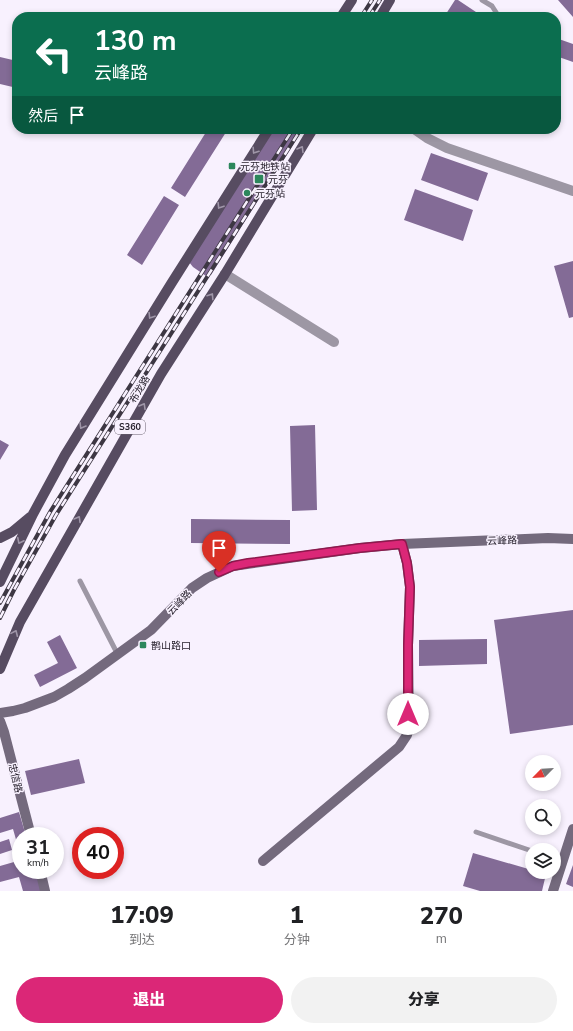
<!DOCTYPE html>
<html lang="zh">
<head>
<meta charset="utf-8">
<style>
	:root { --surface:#fff; --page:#f2f2f2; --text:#202124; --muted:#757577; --accent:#db2777 }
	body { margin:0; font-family:"Nunito Sans","Noto Sans SC",sans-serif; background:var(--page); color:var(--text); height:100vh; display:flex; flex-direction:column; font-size:15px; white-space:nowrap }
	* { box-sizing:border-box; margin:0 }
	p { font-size:13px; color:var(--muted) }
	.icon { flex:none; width:22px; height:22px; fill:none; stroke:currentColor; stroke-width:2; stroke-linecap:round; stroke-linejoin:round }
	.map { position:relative; height:891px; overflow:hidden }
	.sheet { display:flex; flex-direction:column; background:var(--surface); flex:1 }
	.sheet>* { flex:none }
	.top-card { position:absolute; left:12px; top:12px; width:549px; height:122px; border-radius:16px; box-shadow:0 2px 6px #0003; background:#0b6e4f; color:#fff; overflow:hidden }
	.needle { width:26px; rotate:246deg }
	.buttons { position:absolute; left:525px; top:755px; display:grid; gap:8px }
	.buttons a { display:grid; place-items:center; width:36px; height:36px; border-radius:50%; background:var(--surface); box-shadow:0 2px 6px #0003; font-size:20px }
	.speed { position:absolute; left:12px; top:827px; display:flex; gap:8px; font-size:20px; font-weight:700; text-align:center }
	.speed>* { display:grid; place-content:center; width:52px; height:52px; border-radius:50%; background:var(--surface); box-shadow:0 2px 6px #0003; line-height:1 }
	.speed small { font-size:10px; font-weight:400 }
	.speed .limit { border:6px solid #d22; background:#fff; color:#111 }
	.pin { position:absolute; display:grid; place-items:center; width:34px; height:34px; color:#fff; margin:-41px -17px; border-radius:50% 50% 50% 0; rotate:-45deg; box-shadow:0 0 4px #0007 }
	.pin .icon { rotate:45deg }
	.me { position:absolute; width:44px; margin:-22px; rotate:0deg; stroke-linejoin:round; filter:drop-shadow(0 0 3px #0008) }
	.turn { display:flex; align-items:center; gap:14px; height:84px; padding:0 16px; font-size:18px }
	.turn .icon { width:52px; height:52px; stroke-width:2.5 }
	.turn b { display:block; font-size:28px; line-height:34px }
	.then { display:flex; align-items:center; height:38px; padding:0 16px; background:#0003; gap:8px; font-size:15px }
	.eta { display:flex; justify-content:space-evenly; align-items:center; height:68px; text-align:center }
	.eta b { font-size:24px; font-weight:800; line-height:28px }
	.button { display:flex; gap:8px; margin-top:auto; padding:8px 16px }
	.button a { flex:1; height:46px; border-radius:24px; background:var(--accent); color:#fff; font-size:16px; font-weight:800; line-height:46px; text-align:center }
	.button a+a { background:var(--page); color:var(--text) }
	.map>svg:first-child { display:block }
	.building { fill:#836b96 }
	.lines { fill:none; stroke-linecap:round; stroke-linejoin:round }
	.lane { stroke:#9d97a4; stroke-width:5 }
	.street { stroke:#9d97a4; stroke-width:10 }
	.secondary { stroke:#746a7d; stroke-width:10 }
	.primary { stroke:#574c61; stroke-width:10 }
	.rail-casing { stroke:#3d3743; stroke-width:4 }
	.rail { stroke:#f8f1fe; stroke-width:2.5; stroke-dasharray:8; stroke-linecap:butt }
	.oneway { stroke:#9f96a8 }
	.route-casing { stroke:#8e194d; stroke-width:10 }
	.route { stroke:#db2777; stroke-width:7 }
	.poi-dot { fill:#2c875c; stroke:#f8f1fe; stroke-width:1.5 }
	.labels { text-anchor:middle; stroke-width:3; stroke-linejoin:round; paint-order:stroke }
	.shield { fill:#f8f1fe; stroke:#665f6c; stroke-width:1 }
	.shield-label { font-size:9px; font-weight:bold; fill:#27212d }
	.poi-label { font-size:10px; fill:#27212d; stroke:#f8f1fe; text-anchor:start }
	.street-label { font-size:10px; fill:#27212d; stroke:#f8f1fe }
</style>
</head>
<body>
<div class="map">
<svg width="573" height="891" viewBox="0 0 573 891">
	<rect width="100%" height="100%" fill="#f8f1fe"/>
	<path class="building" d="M 455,0 L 458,0 L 476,12 L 473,17 L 444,17 Z
		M 558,0 L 573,0 L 573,17 Z
		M 556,38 L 573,44 L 573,62 L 556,56 Z
		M 0,57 L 17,61 L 17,88 L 0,84 Z
		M 208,129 L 228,129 L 185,197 L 171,188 Z
		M 272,129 L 303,129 L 211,275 L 206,276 L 193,267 L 189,262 Z
		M 431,153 L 488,173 L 478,201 L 421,180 Z
		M 415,189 L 473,210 L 463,241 L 404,220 Z
		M 164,196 L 179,205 L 142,265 L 127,255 Z
		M 573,261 L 573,317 L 569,318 L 554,266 Z
		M 315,425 L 317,510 L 292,511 L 290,426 Z
		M 0,440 L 9,445 L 0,460 Z
		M 191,519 L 290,520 L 290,544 L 191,543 Z
		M 573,610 L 573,725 L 510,734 L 494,620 Z
		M 60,635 L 77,668 L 40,687 L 34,675 L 58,663 L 47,642 Z
		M 487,639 L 487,664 L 419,666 L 419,640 Z
		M 79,759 L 85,783 L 31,795 L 25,771 Z
		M 19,812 L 26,836 L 21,836 L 21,857 L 13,829 L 0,833 L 0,818 Z
		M 9,839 L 12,850 L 0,854 L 0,842 Z
		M 473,853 L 532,870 L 532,872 L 538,872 L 546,874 L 542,891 L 480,891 L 463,886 Z
		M 21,860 L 21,870 L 36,870 L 42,891 L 23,891 L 19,877 L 0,882 L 0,866 Z
		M 573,865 L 573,887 L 566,884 Z"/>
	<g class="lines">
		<path class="lane" d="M 482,0 L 492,6 L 499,17
			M 80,581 L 118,655
			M 476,832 L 532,851
			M 554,858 L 562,861"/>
		<path class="street" d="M 414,129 L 427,138 L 447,148 L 573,191
			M 225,274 L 334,342"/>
		<path class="secondary" d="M 0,713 L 13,711 L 25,708 L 54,697 L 68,689 L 85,678 L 151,630 L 192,588 L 207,578 L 233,566 L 360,548 L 402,544 L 548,538 L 573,539
			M 0,721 L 4,732 L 31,836
			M 263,861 L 399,747 L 407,735 L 409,728 L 408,645 L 410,587 L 407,563 L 402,544
			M 40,870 L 45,891
			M 553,891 L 573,829"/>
		<path class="primary" d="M 341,17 L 352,0
			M 380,17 L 390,0
			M 0,538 L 12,532 L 30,517
			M 0,582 L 33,514 L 65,455 L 171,284 L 269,129
			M 0,669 L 20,622 L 161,374 L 225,274 L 313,129"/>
		<defs>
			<path id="rail" d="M 361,17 L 372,0
				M 369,17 L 380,0
				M 0,603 L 50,512 L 293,129
				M 0,618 L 14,590 L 56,515 L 301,129"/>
		</defs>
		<use href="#rail" class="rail-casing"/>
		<use href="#rail" class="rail"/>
	</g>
	<defs><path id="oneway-chevron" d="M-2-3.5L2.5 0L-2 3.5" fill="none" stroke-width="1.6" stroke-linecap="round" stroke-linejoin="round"/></defs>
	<g class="oneway">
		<use href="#oneway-chevron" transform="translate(301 149) rotate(-59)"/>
		<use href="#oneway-chevron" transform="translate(255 151) rotate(123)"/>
		<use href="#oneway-chevron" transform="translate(220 206) rotate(122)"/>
		<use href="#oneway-chevron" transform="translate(211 296) rotate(-57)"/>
		<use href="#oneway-chevron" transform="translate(151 316) rotate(122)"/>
		<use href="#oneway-chevron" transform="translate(143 406) rotate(-60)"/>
		<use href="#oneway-chevron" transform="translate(82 426) rotate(121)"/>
		<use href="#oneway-chevron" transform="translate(78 519) rotate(-60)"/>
		<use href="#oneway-chevron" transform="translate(20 541) rotate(116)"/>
		<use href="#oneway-chevron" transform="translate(15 633) rotate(-66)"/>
	</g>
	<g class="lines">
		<defs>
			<path id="route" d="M 219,572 L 233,566 L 248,563 L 360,548 L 402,544 L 407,563 L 410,587 L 408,645 L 408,714"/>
		</defs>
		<use href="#route" class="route-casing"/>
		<use href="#route" class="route"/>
	</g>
	<g class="poi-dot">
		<rect x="228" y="162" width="8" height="8" rx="2"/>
		<rect x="254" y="174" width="10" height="10" rx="2"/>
		<circle cx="247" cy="193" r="4"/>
		<rect x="139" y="641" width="8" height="8" rx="2"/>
	</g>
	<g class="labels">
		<rect class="shield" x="115" y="420" width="30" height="14" rx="3"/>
		<g class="shield-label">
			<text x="130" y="430">S360</text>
		</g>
		<g class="poi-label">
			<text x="240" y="170">元芬地铁站</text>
			<text x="268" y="183">元芬</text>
			<text x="255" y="197">元芬站</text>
			<text x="151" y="649">鹊山路口</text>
		</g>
		<g class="street-label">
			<text transform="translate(139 389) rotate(-60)" y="4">布龙路</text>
			<text transform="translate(502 540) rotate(-2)" y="4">云峰路</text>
			<text transform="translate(179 602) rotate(-46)" y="4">云峰路</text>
			<text transform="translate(16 778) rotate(76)" y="4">忠信路</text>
		</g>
	</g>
</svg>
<div class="buttons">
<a><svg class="needle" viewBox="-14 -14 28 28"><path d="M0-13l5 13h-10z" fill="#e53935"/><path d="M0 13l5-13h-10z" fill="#757577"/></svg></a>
<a><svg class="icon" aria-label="search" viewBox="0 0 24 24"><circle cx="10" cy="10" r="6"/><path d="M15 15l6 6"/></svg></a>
<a><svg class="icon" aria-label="layers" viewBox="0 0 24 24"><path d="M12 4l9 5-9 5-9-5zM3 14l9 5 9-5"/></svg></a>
</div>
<div class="speed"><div>31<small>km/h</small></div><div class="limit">40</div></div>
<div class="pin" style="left:219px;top:572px;background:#d93025"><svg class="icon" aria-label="arrive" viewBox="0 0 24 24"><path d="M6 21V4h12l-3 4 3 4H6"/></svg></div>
<svg class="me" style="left:408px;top:714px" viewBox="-20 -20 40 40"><circle r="19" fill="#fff"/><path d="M0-13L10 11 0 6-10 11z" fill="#db2777"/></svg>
<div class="top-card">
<div class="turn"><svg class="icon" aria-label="left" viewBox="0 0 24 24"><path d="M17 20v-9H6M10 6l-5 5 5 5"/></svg><div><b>130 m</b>云峰路</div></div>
<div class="then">然后<svg class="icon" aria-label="arrive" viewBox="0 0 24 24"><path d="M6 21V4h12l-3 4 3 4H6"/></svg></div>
</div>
</div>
<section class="sheet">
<div class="eta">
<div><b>17:09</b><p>到达</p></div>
<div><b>1</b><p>分钟</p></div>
<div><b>270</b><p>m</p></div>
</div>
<div class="button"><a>退出</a><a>分享</a></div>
</section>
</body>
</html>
